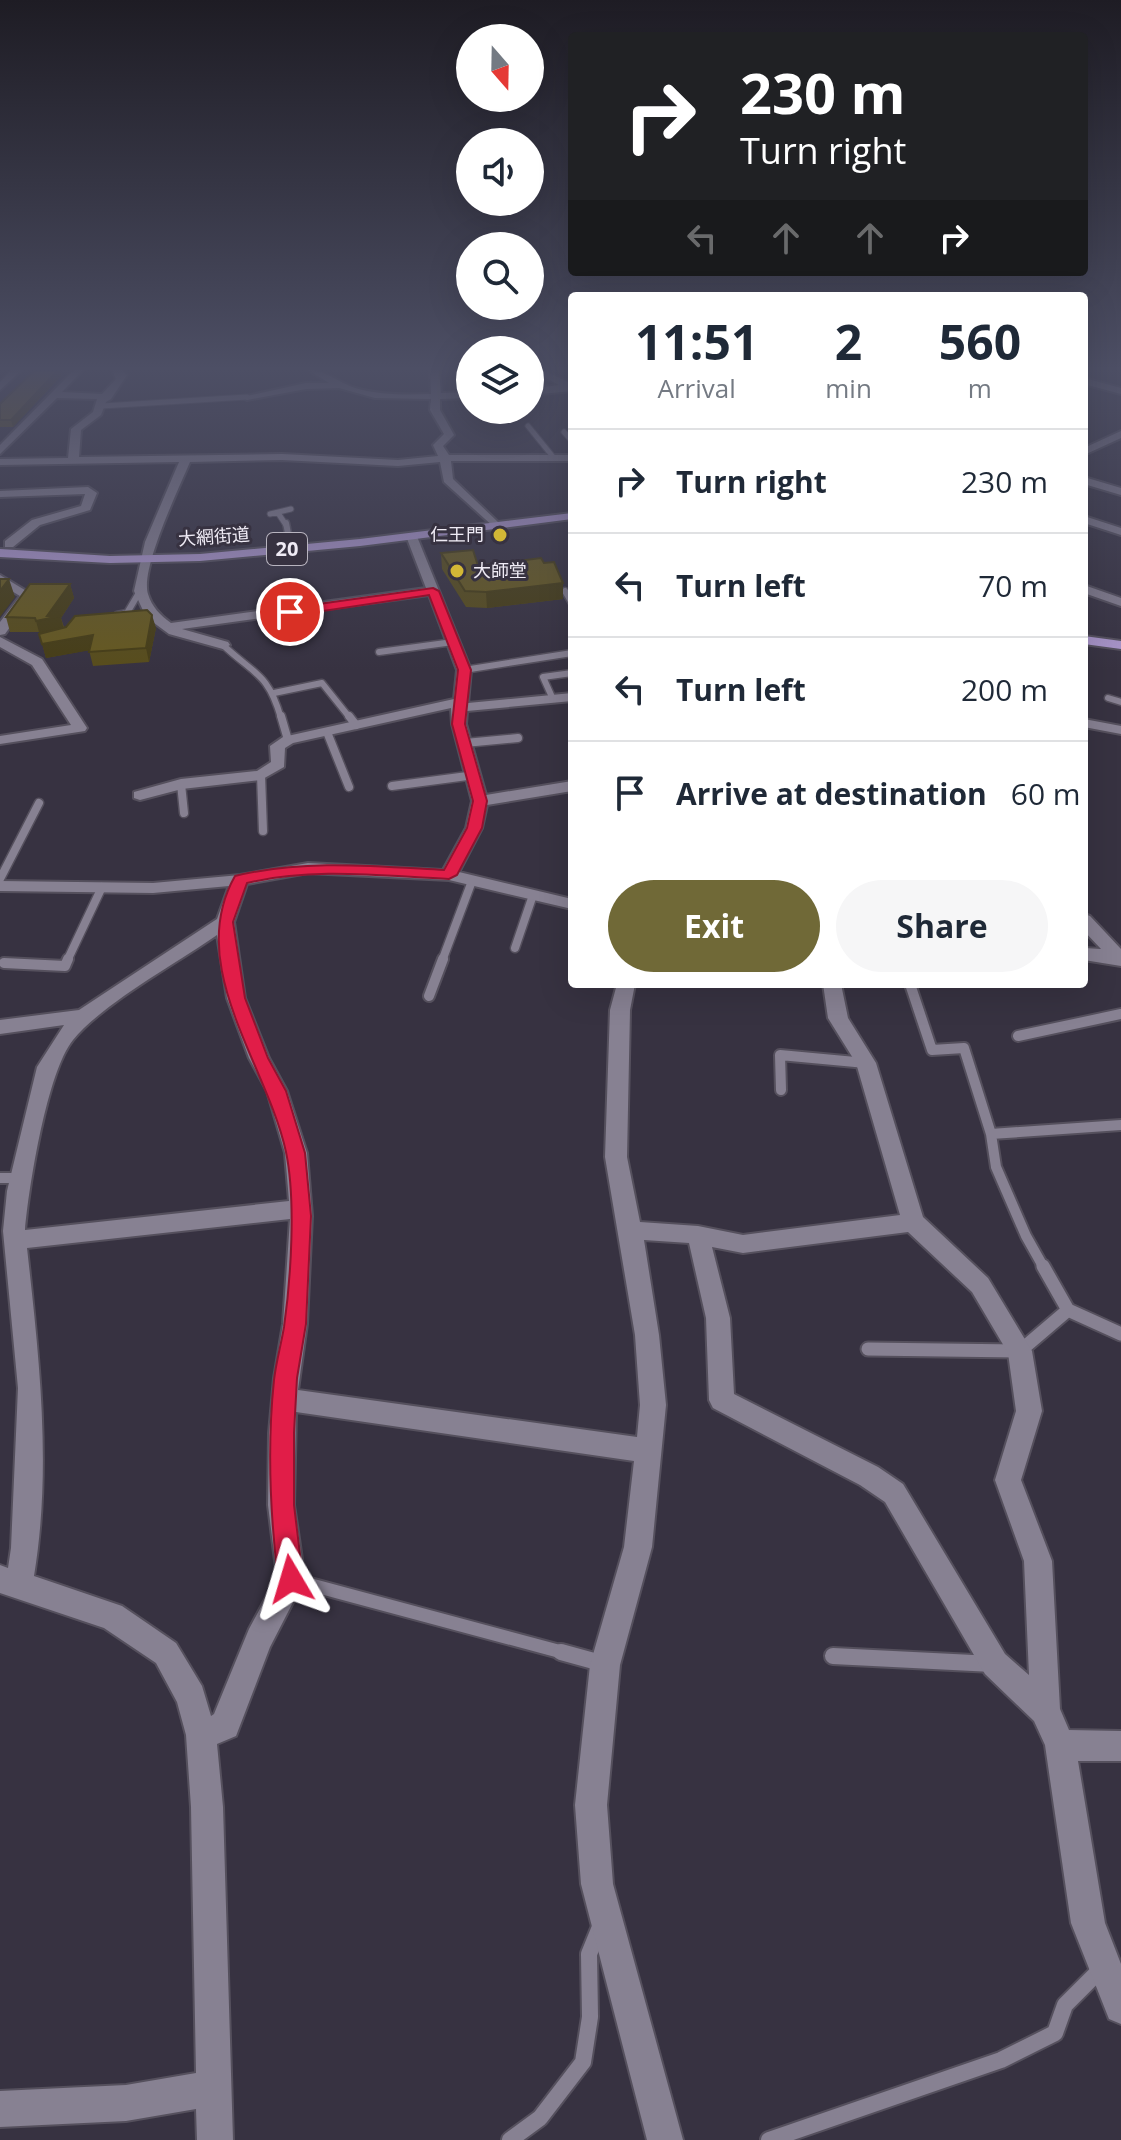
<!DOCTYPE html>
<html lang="en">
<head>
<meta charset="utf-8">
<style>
	:root { --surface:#fff; --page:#f6f6f7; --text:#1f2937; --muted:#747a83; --line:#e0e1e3; --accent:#706937 }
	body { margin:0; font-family:"Open Sans","Noto Sans JP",sans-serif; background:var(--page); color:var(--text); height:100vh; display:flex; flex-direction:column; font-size:30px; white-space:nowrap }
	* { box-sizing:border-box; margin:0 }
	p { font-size:26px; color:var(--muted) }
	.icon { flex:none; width:44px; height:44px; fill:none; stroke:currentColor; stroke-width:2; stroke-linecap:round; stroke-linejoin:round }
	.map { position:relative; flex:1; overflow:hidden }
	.side { position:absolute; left:568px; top:292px; width:520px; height:696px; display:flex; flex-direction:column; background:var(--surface); border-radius:8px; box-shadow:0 8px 32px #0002 }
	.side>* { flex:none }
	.banner { position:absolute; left:568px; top:32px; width:520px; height:244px; border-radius:8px; box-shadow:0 8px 32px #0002; background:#202124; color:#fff; overflow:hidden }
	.needle { width:52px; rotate:160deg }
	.buttons { position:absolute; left:456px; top:24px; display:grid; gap:16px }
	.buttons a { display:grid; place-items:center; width:88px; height:88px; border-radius:50%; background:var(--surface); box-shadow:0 8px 32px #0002; font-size:40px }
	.pin { position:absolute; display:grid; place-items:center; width:68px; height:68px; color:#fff; margin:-34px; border:4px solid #fff; border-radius:50%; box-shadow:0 2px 8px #0007 }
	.me { position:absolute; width:88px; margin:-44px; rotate:353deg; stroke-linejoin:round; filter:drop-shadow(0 0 6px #0008) }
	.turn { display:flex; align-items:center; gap:28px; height:168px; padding:0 40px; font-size:36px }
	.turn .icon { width:104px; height:104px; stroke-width:2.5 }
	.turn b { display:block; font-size:56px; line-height:68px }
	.lanes { display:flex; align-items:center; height:76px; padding:0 40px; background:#0003; justify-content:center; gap:40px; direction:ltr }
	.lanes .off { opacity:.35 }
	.eta { display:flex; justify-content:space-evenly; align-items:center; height:136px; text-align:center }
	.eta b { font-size:48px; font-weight:700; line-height:56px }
	.action { display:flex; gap:16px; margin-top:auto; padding:16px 40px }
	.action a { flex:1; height:92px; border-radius:48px; background:var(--accent); color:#fff; font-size:32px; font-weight:700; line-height:92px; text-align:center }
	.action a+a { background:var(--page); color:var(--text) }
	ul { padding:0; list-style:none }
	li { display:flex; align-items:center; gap:24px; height:104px; padding:0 40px; border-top:2px solid var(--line) }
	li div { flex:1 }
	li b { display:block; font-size:30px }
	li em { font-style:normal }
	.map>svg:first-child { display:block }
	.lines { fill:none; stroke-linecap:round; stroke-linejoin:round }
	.lane-far5-casing { stroke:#55505d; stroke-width:7 }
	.lane-far4-casing { stroke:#55505d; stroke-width:9 }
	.lane-far3-casing { stroke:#55505d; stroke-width:11 }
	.lane-far2-casing { stroke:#55505d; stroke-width:14 }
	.lane-far1-casing { stroke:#55505d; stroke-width:17 }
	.lane-casing { stroke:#55505d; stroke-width:20 }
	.street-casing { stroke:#55505d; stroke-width:4 }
	.secondary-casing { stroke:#55505d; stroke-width:4 }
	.primary-casing { stroke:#55505d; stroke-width:4 }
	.lane-far5 { stroke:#878192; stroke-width:5 }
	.lane-far4 { stroke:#878192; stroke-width:6 }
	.lane-far3 { stroke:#878192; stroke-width:8 }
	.lane-far2 { stroke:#878192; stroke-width:10 }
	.lane-far1 { stroke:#878192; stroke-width:13 }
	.lane { stroke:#878192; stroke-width:16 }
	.street { fill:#878192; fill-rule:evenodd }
	.secondary { fill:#878192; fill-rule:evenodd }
	.primary { fill:#ac97cd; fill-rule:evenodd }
	.wall { fill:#584d1c }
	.shaded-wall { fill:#473e16 }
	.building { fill:#665920; stroke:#473e16; stroke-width:2 }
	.route { fill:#e11d48; stroke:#92132f; stroke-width:2 }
	.poi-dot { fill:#d2b736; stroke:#373241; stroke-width:3 }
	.labels { text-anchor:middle; stroke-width:6; stroke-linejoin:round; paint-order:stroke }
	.far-poi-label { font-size:18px; fill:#efebf5; stroke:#373241; text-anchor:end }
	.far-street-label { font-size:18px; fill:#efebf5; stroke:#373241 }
	.shield { fill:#373241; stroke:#b8b4bf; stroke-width:2 }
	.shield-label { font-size:20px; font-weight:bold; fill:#efebf5 }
</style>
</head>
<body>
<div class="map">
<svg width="1121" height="2140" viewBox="0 0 1121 2140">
	<rect width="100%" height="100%" fill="#373241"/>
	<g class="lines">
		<defs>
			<path id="lane-far5" d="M 102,406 L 247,397
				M 528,426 L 554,458
				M 564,432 L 572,441
				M 278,513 L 286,525
				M 270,514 L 291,509"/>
			<path id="lane-far4" d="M 286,523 L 291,549
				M 565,591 L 572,603
				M 117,615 L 127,613 L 140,591
				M 223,645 C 255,675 268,673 281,718
				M 379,652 L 453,642
				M 464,670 L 572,653
				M 274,693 L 322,683 L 350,718
				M 552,697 L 543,677 L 572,673
				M 1108,698 L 1121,702"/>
			<path id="lane-far3" d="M 281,716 L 288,740
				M 349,716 L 356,725
				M 327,732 L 349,787
				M 465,743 L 518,738
				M 261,775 L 263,831
				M 181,784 L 184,813
				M 392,786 L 475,775
				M 0,879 L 39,803
				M 515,948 L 533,895
				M 67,961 L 102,887
				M 442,961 L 472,881"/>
			<path id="lane-far2" d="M 4,963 L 65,966 L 68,959
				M 910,984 L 932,1050 L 964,1048 L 991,1134 L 996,1167 L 1026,1236 L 1044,1268
				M 429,996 L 443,959
				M 1018,1036 L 1121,1014
				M 781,1090 L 780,1055 L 866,1063
				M 991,1134 L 1121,1125
				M 0,1178 L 21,1178"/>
			<path id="lane-far1" d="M 1043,1266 L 1068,1310
				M 868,1349 L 1020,1351 L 1068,1310 L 1121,1334
				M 293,1580 L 569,1654"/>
			<path id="lane" d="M 561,1652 L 601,1663
				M 833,1656 L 993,1664
				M 510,2140 L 540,2118 L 583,2062 L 590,2017 L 589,1954 L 600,1927
				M 769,2140 L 1001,2060 L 1055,2033 L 1065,2005 L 1101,1969"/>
			<path id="street" d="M 74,370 L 83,370 L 62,392 L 102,394 L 116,379 L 112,370 L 122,370 L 127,375 L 111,399 L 106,402 L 101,415 L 81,430 L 79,457 L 282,454 L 398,460 L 438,456 L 433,445 L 444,434 L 430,410 L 431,399 L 375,398 L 339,388 L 306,389 L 247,400 L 242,397 L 306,383 L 329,383 L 308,370 C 325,370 338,382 355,388 C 379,395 406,395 431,394 L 430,370 L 439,370 L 441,393 L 470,392 L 470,398 L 440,399 L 440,410 L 454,435 L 443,446 L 449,455 L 572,455 L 572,461 L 451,461 L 453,479 L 499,523 L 499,527 L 495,528 L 444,482 L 440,462 L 398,466 L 282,460 L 190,462 C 179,488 140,569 148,594 C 152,607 160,615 171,623 L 426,588 L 406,536 L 416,534 L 471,670 L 468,703 L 572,693 L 572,701 L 467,711 L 466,724 L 486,795 L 572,781 L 572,791 L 487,805 L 482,828 L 459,872 L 572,899 L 572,909 L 449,880 L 308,873 L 247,884 L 234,922 L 245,998 L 269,1058 L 287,1091 L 307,1153 L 312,1216 L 307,1324 L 298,1390 L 637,1437 L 640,1405 L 635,1335 L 605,1157 L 610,1010 L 617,984 L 635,984 L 630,1010 L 627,1157 L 640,1222 L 698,1226 L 743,1235 L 900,1215 L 856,1063 L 828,1018 L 823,984 L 841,984 L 848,1018 L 876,1063 L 923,1217 L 988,1278 L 1032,1351 L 1042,1411 L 1021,1480 L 1052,1561 L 1060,1709 L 1069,1730 L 1121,1731 L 1121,1761 L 1078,1761 L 1105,1923 L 1121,1964 L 1121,2024 L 1109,2019 L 1071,1923 L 1045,1745 L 1034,1721 L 985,1674 L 885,1502 L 860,1485 L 713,1408 L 709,1400 L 706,1318 L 689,1243 L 644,1240 L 659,1335 L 666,1405 L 652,1547 L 620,1665 L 607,1805 L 613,1884 L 683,2140 L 647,2140 L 581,1884 L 575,1805 L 590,1665 L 624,1547 L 634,1461 L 296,1412 L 294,1505 L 305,1579 L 270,1647 L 236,1736 L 217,1744 L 223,1807 L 233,2140 L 197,2140 L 196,2109 L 126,2121 L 0,2127 L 0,2091 L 126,2085 L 196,2073 L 191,1807 L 186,1735 L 177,1702 L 156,1663 L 104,1628 L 0,1593 L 0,1565 L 8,1568 L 11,1548 L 18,1388 L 3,1231 L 7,1191 L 37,1067 L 64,1025 L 0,1034 L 0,1020 L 79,1010 L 217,919 L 229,886 L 153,893 L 0,891 L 0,881 L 153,883 L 240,875 L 308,863 L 443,870 L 466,828 L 472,801 L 452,724 L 451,708 L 293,743 L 285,748 L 284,767 L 261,780 L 182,789 L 140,800 L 134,798 L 134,792 L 181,779 L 257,771 L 271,762 L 270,746 L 283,737 L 454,699 L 457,670 L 429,595 L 182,629 L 228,642 L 230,645 L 223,649 L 169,634 L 146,617 L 134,591 L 145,542 L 179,462 L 0,465 L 0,459 L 68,458 L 71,429 L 93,412 L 97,399 L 57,398 L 0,454 L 0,445 ZM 217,935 L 227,998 L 249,1058 L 267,1091 L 285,1153 L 289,1201 L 25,1230 C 29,1186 47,1072 73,1040 C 102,1004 177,963 217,935 ZM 290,1219 L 283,1324 L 274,1378 L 269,1433 L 268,1505 L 277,1577 L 249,1629 L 214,1714 L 211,1716 L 202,1686 L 176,1643 L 122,1606 L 34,1576 C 52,1468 39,1356 27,1248 ZM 908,1232 L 972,1292 L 1008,1353 L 1016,1411 L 995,1480 L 1024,1561 L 1029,1675 L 1005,1654 L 903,1484 L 878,1467 L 734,1394 L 730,1318 L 712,1247 L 743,1253 Z
				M 531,370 L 543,370 L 572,384 L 572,391 L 530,395 L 530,389 L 559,385 Z
				M 1084,378 L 1121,388 L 1121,394 L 1084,384 Z
				M 1121,431 L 1121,438 L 1084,455 L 1084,448 Z
				M 1084,477 L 1121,488 L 1121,495 L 1084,484 Z
				M 88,487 L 97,493 L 90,510 L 40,525 L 13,547 L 5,547 L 5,541 L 32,520 L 81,506 L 85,494 L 0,497 L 0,491 Z
				M 0,575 L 33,595 L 5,634 L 0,635 L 0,622 L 20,596 L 0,584 Z
				M 1084,585 L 1121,598 L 1121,606 L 1084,593 Z
				M 0,637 L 42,659 L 87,728 L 85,731 L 0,744 L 0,736 L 71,725 L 32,665 L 0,647 Z
				M 1084,719 L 1121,726 L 1121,734 L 1084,727 Z
				M 1084,914 L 1090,916 L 1121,949 L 1121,966 L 1084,960 L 1084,948 L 1101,949 L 1084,931 Z"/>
			<path id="secondary" d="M 12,370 L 22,370 L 0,390 L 0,382 Z
				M 1084,516 L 1121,528 L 1121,535 L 1084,523 Z"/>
			<path id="primary" d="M 572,513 L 572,519 L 360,546 L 200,561 L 110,563 L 0,557 L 0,549 L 110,556 L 200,554 L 360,539 Z
				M 1084,636 L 1121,641 L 1121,649 L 1084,644 Z"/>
		</defs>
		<use href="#lane-far5" class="lane-far5-casing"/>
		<use href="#lane-far4" class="lane-far4-casing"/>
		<use href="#lane-far3" class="lane-far3-casing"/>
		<use href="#lane-far2" class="lane-far2-casing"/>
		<use href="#lane-far1" class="lane-far1-casing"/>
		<use href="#lane" class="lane-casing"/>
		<use href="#street" class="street-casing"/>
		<use href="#secondary" class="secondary-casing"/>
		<use href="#primary" class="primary-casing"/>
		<use href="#lane-far5" class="lane-far5"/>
		<use href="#lane-far4" class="lane-far4"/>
		<use href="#lane-far3" class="lane-far3"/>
		<use href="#lane-far2" class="lane-far2"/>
		<use href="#lane-far1" class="lane-far1"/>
		<use href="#lane" class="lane"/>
		<use href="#street" class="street"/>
		<use href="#secondary" class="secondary"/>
		<use href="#primary" class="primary"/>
	</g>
	<path class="wall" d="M 35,370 L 59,370 L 61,376 L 13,427 L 0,427 L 0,404 Z
		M 441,553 L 478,566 L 544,563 L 563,583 L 563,599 L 487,608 L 466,607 L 442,569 Z
		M 70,584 L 74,598 L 61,618 L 64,627 L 156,628 L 149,662 L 93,666 L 89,650 L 46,658 L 39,632 L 10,632 L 6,617 Z"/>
	<path class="shaded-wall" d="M 58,370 L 61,376 L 13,427 L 11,420 Z
		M 9,579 L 15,597 L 0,617 L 0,591 Z
		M 563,583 L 563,599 L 487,608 L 486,592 Z
		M 70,584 L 74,598 L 61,618 L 64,630 L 40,636 L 36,621 Z
		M 152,615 L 156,628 L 149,662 L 146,648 Z
		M 93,635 L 97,649 L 46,658 L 42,644 Z"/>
	<path class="building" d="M 35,370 L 58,370 L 11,420 L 0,420 L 0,404 Z
		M 473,550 L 478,566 L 541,558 L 544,563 L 554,562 L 563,583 L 486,592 L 465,591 L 441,553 Z
		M 0,579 L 9,579 L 0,591 Z
		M 30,584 L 70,584 L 47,616 L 60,616 L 36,621 L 35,618 L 6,617 Z
		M 147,610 L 152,615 L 146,648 L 89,652 L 93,635 L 42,644 L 39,634 L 66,627 L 75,616 Z"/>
	<linearGradient id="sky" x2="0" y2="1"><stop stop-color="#1e1c24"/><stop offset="0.55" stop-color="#4d4f65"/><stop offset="1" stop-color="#4d4f65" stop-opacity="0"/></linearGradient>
	<rect width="1121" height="670" fill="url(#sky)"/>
	<path class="route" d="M 433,588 L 439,591 L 471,670 L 465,724 L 487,801 L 482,828 L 457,875 L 449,879 C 382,876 313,867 247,883 L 233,922 L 245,998 L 268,1058 L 286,1091 L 305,1153 L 311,1216 L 306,1324 L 297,1378 L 294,1433 L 294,1505 L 303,1579 L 300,1588 L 291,1592 L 282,1588 L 278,1579 C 270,1513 267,1447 274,1380 C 276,1362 281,1345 284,1327 C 291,1278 296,1200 286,1152 C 267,1064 184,966 235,876 C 304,859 373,866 444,870 L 467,828 L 473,801 L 452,724 L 458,670 L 429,595 L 290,616 L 285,612 L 290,608 Z"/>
	<g class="poi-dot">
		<circle cx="500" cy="535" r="8"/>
		<circle cx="457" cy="571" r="8"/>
	</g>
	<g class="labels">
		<g class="far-poi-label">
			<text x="484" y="541">仁王門</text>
			<text x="473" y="577" text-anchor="start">大師堂</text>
		</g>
		<g class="far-street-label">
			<text transform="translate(214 537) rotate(-4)" y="6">大網街道</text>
		</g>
		<rect class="shield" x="267" y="533" width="40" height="32" rx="6"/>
		<g class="shield-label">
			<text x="287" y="556">20</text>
		</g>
	</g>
</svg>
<div class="buttons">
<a><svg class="needle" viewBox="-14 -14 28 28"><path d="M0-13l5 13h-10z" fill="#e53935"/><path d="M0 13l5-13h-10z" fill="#747a83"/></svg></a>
<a><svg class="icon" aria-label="sound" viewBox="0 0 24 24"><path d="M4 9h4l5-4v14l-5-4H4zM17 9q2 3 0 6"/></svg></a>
<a><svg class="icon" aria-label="search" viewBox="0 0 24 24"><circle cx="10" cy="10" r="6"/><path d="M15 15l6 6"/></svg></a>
<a><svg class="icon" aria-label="layers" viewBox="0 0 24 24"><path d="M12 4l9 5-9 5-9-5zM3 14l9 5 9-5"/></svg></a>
</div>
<div class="pin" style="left:290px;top:612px;background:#d93025"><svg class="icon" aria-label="arrive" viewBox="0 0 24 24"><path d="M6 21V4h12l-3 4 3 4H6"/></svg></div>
<svg class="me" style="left:291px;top:1579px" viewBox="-20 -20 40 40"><path d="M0-17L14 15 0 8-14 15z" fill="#e11d48" stroke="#fff" stroke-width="4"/></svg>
<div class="banner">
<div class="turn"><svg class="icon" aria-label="right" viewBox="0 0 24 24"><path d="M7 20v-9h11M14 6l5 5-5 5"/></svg><div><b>230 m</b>Turn right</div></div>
<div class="lanes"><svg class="icon off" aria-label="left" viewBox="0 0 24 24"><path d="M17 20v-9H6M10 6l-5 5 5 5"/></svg><svg class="icon off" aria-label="ahead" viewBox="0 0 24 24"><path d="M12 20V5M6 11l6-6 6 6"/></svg><svg class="icon off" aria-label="ahead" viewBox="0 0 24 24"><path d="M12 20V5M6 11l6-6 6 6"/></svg><svg class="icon" aria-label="right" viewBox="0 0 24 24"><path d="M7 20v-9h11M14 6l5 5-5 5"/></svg></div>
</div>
<section class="side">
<div class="eta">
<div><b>11:51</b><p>Arrival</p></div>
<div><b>2</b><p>min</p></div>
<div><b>560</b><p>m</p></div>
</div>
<ul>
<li><svg class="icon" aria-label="right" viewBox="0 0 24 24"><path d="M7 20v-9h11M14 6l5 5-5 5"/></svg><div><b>Turn right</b></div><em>230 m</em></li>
<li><svg class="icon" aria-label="left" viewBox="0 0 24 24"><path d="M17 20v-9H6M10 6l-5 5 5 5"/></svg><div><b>Turn left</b></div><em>70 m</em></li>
<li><svg class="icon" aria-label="left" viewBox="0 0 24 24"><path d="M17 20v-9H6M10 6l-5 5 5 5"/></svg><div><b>Turn left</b></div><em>200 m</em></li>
<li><svg class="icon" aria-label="arrive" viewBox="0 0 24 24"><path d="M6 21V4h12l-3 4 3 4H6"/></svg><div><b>Arrive at destination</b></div><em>60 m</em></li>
</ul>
<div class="action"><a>Exit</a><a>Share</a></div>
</section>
</div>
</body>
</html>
